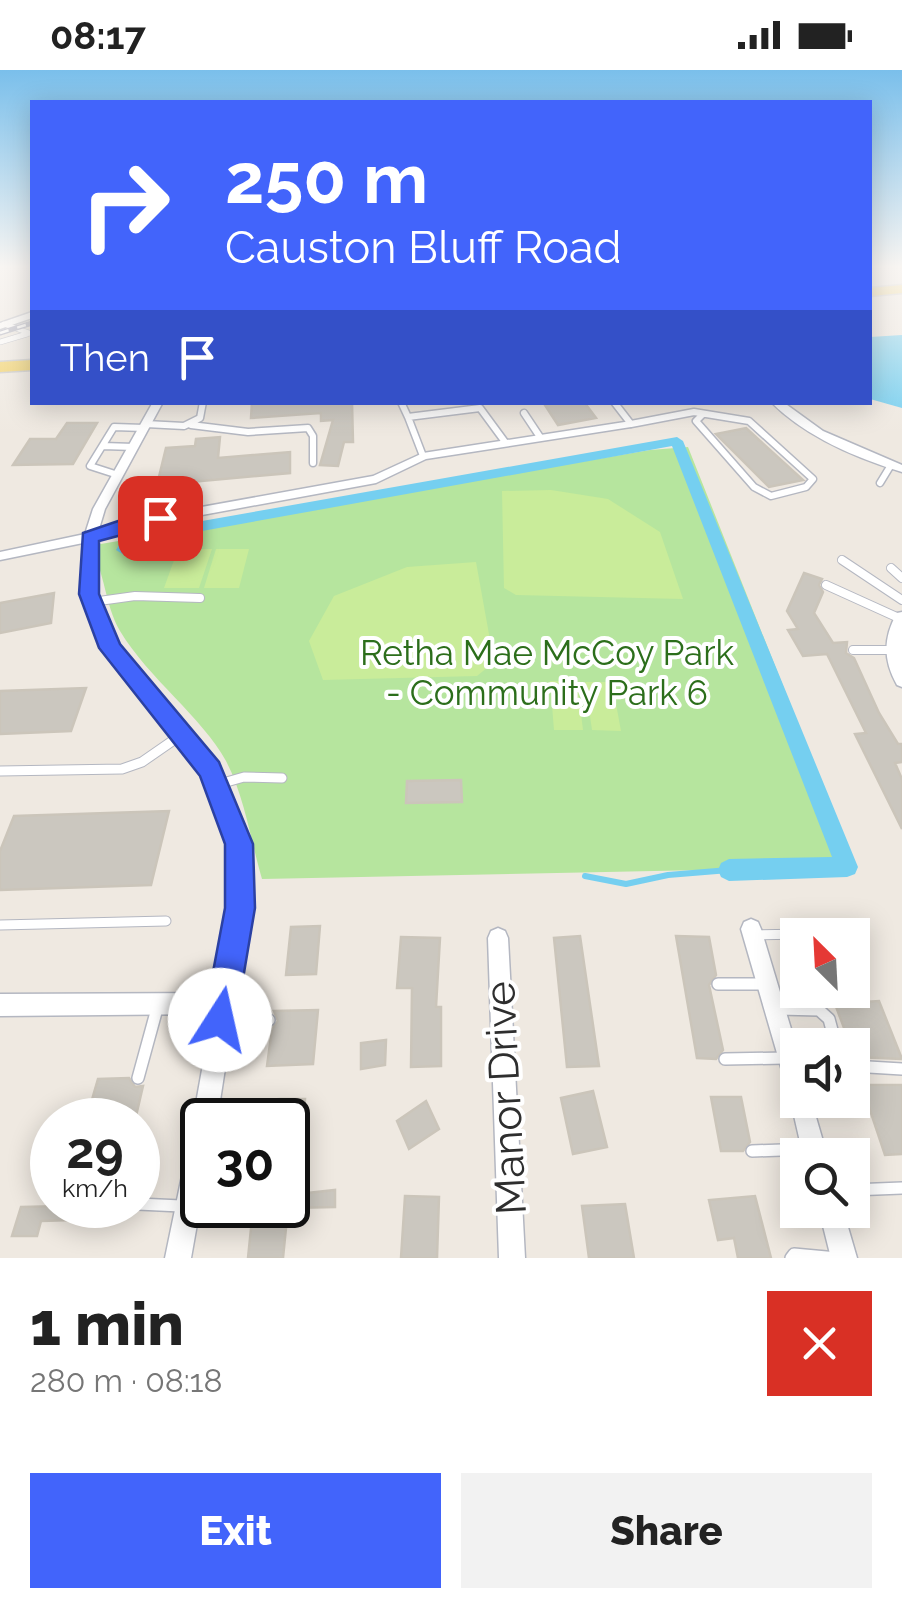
<!DOCTYPE html>
<html lang="en">
<head>
<meta charset="utf-8">
<style>
	:root { --surface:#fff; --page:#f2f2f2; --text:#222; --muted:#767676; --accent:#4264fb }
	body { margin:0; font-family:Raleway,sans-serif; background:var(--page); color:var(--text); height:100vh; display:flex; flex-direction:column; font-size:38px; white-space:nowrap }
	* { box-sizing:border-box; margin:0 }
	p { font-size:32px; color:var(--muted) }
	.icon { flex:none; width:55px; height:55px; fill:none; stroke:currentColor; stroke-width:2; stroke-linecap:round; stroke-linejoin:round }
	.map { position:relative; height:1188px; overflow:hidden }
	.panel { display:flex; flex-direction:column; background:var(--surface); flex:1 }
	.panel>* { flex:none }
	.top-card { position:absolute; left:30px; top:30px; width:842px; height:305px; border-radius:0px; box-shadow:0 5px 25px #0003; background:#4264fb; color:#fff; overflow:hidden }
	.needle { width:65px; rotate:336deg }
	.buttons { position:absolute; left:780px; top:848px; display:grid; gap:20px }
	.buttons a { display:grid; place-items:center; width:90px; height:90px; border-radius:0px; background:var(--surface); box-shadow:0 5px 25px #0003; font-size:50px }
	.speed { position:absolute; left:30px; top:1028px; display:flex; gap:20px; font-size:50px; font-weight:700; text-align:center }
	.speed>* { display:grid; place-content:center; width:130px; height:130px; border-radius:50%; background:var(--surface); box-shadow:0 5px 25px #0003; line-height:1 }
	.speed small { font-size:25px; font-weight:400 }
	.speed .limit { border:5px solid #111; border-radius:15px; background:#fff; color:#111 }
	.pin { position:absolute; display:grid; place-items:center; width:85px; height:85px; color:#fff; margin:-42px; border-radius:20px; box-shadow:0 5px 15px #0006 }
	.me { position:absolute; width:110px; margin:-55px; rotate:10deg; stroke-linejoin:round; filter:drop-shadow(0 0 8px #0008) }
	.turn { display:flex; align-items:center; gap:35px; height:210px; padding:0 30px; font-size:45px }
	.turn .icon { width:130px; height:130px; stroke-width:2.5 }
	.turn b { display:block; font-size:70px; line-height:85px }
	.then { display:flex; align-items:center; height:95px; padding:0 30px; background:#0003; gap:20px; font-size:38px }
	.round { display:grid; place-items:center; flex:none; width:105px; height:105px; border-radius:0px; background:var(--page) }
	.head { display:flex; align-items:center; justify-content:space-between; height:170px; padding:0 30px }
	h1 { font-size:60px; font-weight:800; line-height:75px }
	.primary-button { display:flex; gap:20px; margin-top:auto; padding:20px 30px }
	.primary-button a { flex:1; height:115px; border-radius:0px; background:var(--accent); color:#fff; font-size:40px; font-weight:800; line-height:115px; text-align:center }
	.primary-button a+a { background:var(--page); color:var(--text) }
	.status { display:flex; justify-content:space-between; align-items:center; height:70px; padding:0 50px; background:var(--surface); direction:ltr }
	.status svg { height:28px; fill:currentColor }
	.map>svg:first-child { display:block }
	.green { fill:#b6e59e }
	.pitch { fill:#c9ec9a }
	.water { fill:#75cff0 }
	.lines { fill:none; stroke-linecap:round; stroke-linejoin:round }
	.stream { stroke:#75cff0; stroke-width:6 }
	.canal { fill:#75cff0; fill-rule:evenodd }
	.building { fill:#cbc7bf; stroke:#cbc5ba; stroke-width:2.5 }
	.service-far4-casing { stroke:#b4b7c1; stroke-width:6 }
	.service-far3-casing { stroke:#b4b7c1; stroke-width:9 }
	.service-far2-casing { stroke:#b4b7c1; stroke-width:10 }
	.service-far1-casing { stroke:#b4b7c1; stroke-width:11 }
	.service-casing { stroke:#b4b7c1; stroke-width:14 }
	.minor-casing { stroke:#b4b7c1; stroke-width:3 }
	.primary-casing { stroke:#c9c9c9; stroke-width:3 }
	.service-far4 { stroke:#fff; stroke-width:5 }
	.service-far3 { stroke:#fff; stroke-width:6 }
	.service-far2 { stroke:#fff; stroke-width:8 }
	.service-far1 { stroke:#fff; stroke-width:9 }
	.service { stroke:#fff; stroke-width:11 }
	.minor { fill:#fff; fill-rule:evenodd }
	.primary { fill:#f2d163; fill-rule:evenodd }
	.rail-casing { stroke:#a3a6b8; stroke-width:5 }
	.rail { stroke:#fff; stroke-width:2.5; stroke-dasharray:9; stroke-linecap:butt }
	.route { fill:#4264fb; stroke:#2b41a3; stroke-width:2.5 }
	.labels { text-anchor:middle; stroke-width:8; stroke-linejoin:round; paint-order:stroke }
	.park-label { font-size:35px; fill:#2c6e1b; stroke:#fff }
	.near-street-label { font-size:42px; fill:#2e2e2e; stroke:#fff }
</style>
</head>
<body>
<div class="status"><b>08:17</b><svg viewBox="0 0 49 12"><path d="M0 12V9h3v3zM5 12V6h3v6zM10 12V3h3v9zM15 12V0h3v12zM26 1h20v11H26zM47 4h2v5h-2z"/></svg></div>
<div class="map">
<svg width="902" height="1188" viewBox="0 0 902 1188">
	<rect width="100%" height="100%" fill="#efe9e1"/>
	<path class="green" d="M 688,377 L 855,797 L 262,809 C 251,771 244,725 226,691 C 202,647 149,609 120,561 C 104,533 106,503 89,476 L 650,380 Z"/>
	<path class="pitch" d="M 551,420 L 608,429 L 660,462 L 683,529 L 516,525 L 504,518 L 502,421 Z
		M 178,479 L 212,479 L 199,518 L 164,518 Z
		M 216,479 L 249,479 L 239,518 L 204,518 Z
		M 476,492 L 494,592 L 477,606 L 323,610 L 309,571 L 334,526 L 407,497 Z
		M 550,611 L 577,611 L 583,660 L 554,660 Z
		M 585,612 L 612,612 L 621,661 L 592,660 Z"/>
	<path class="water" d="M 902,265 L 902,338 L 870,329 L 870,267 Z"/>
	<g class="lines">
		<path class="stream" d="M 585,806 L 626,814 L 668,805 L 729,800"/>
		<path class="canal" d="M 677,367 L 683,371 L 858,797 L 855,804 L 847,807 L 729,811 L 721,807 L 718,800 L 721,793 L 729,789 L 832,787 L 672,376 L 169,467 L 133,477 L 129,484 L 124,485 L 116,480 L 122,470 L 168,457 Z"/>
	</g>
	<path class="building" d="M 252,332 L 352,332 L 353,372 L 344,372 L 338,396 L 320,395 L 333,350 L 321,351 L 321,343 L 251,348 Z
		M 543,332 L 584,332 L 596,348 L 558,355 Z
		M 67,353 L 97,353 L 73,394 L 13,395 L 30,369 L 56,369 Z
		M 746,358 L 803,410 L 769,417 L 716,364 Z
		M 220,367 L 218,388 L 290,382 L 290,403 L 157,415 L 166,378 L 195,376 L 196,369 Z
		M 804,503 L 822,509 L 819,515 L 823,522 L 814,543 L 833,573 L 847,572 L 846,583 L 854,588 L 879,643 L 898,674 L 902,674 L 902,692 L 895,693 L 902,709 L 902,759 L 855,664 L 866,663 L 827,584 L 803,586 L 788,560 L 798,559 L 787,541 Z
		M 54,523 L 51,553 L 0,563 L 0,533 Z
		M 86,618 L 71,661 L 0,664 L 0,621 Z
		M 461,710 L 462,732 L 406,733 L 407,711 Z
		M 169,741 L 151,815 L 0,820 L 0,781 L 14,746 Z
		M 320,856 L 316,904 L 286,905 L 291,857 Z
		M 580,866 L 599,996 L 567,997 L 554,868 Z
		M 676,866 L 709,867 L 716,905 L 709,915 L 723,980 L 716,989 L 697,988 Z
		M 401,867 L 440,868 L 436,937 L 441,937 L 441,996 L 411,997 L 412,918 L 397,918 Z
		M 855,907 L 863,932 L 879,931 L 902,989 L 855,987 L 835,934 L 852,933 Z
		M 318,940 L 313,994 L 267,996 L 272,959 L 278,951 L 274,941 Z
		M 386,970 L 385,995 L 361,999 L 361,973 Z
		M 129,1008 L 135,1017 L 143,1016 L 136,1046 L 87,1047 L 98,1009 Z
		M 852,1015 L 902,1015 L 902,1084 L 885,1085 L 867,1031 L 852,1031 Z
		M 593,1021 L 607,1077 L 573,1084 L 561,1028 Z
		M 711,1027 L 741,1027 L 750,1072 L 743,1081 L 721,1081 Z
		M 281,1029 L 305,1029 L 302,1084 L 288,1085 L 288,1050 L 262,1050 L 269,1040 L 265,1030 Z
		M 426,1031 L 439,1059 L 409,1079 L 397,1051 Z
		M 335,1120 L 335,1137 L 288,1138 L 283,1188 L 248,1188 L 252,1149 L 223,1148 L 231,1144 L 233,1135 L 288,1135 L 288,1125 Z
		M 405,1126 L 439,1127 L 437,1188 L 401,1188 Z
		M 755,1126 L 771,1188 L 738,1188 L 734,1168 L 718,1170 L 709,1130 Z
		M 625,1134 L 634,1188 L 589,1188 L 582,1136 Z
		M 108,1135 L 105,1149 L 41,1151 L 37,1166 L 12,1166 L 21,1137 Z"/>
	<g class="lines">
		<defs>
			<path id="service-far4" d="M 4,254 L 32,264
				M 0,272 L 27,264"/>
			<path id="service-far3" d="M 401,332 L 408,347
				M 614,332 L 631,354 L 694,342 L 749,351 L 813,409 L 806,417 L 771,426 L 754,417 L 696,351 L 702,345
				M 524,343 L 540,367
				M 146,354 L 184,356 L 200,348 L 203,332
				M 191,355 L 248,362 L 308,358 L 313,366 L 313,393
				M 103,376 L 134,377
				M 423,386 L 408,347 L 480,338 L 505,372
				M 118,405 L 90,396 L 114,357 L 144,358
				M 880,413 L 891,395"/>
			<path id="service-far2" d="M 842,490 L 902,530
				M 891,498 L 902,508
				M 826,515 L 901,549
				M 92,532 L 135,526 L 200,528
				M 853,580 L 894,580"/>
			<path id="service-far1" d="M 0,701 L 122,699 L 142,692 L 181,665
				M 216,715 L 244,707 L 282,708
				M 0,855 L 166,851
				M 754,865 L 805,864"/>
			<path id="service" d="M 718,914 L 763,914
				M 779,939 L 819,940 L 829,949 L 836,975
				M 224,950 L 269,950
				M 725,989 L 785,988
				M 852,996 L 902,999
				M 138,1008 L 158,935
				M 212,1034 L 260,1038
				M 752,1081 L 808,1079
				M 852,1120 L 902,1118
				M 138,1134 L 224,1138
				M 791,1188 L 794,1184 L 837,1188"/>
			<path id="minor" d="M 32,242 L 32,248 L 0,259 L 0,253 Z
				M 153,332 L 163,332 L 105,439 L 99,459 L 124,451 L 373,406 L 423,383 L 631,351 L 636,354 L 631,357 L 426,389 L 376,413 L 126,459 L 96,469 L 96,524 L 116,575 L 216,695 L 248,774 L 250,838 L 217,1050 L 202,1050 L 202,1126 L 191,1188 L 165,1188 L 190,1067 L 197,1058 L 193,1050 L 212,944 L 0,946 L 0,924 L 216,923 L 230,838 L 230,774 L 203,704 L 103,578 L 82,524 L 83,473 L 0,490 L 0,482 L 85,464 L 93,439 Z
				M 771,332 L 783,332 L 823,361 L 902,395 L 902,402 C 856,388 806,367 771,332 Z
				M 902,542 L 902,617 L 897,615 C 883,590 883,568 897,543 Z
				M 751,849 L 758,852 L 761,859 L 798,982 L 798,1030 L 811,1030 L 827,1085 L 803,1085 L 790,1028 L 741,859 L 744,852 Z
				M 498,858 L 505,861 L 508,868 L 525,1188 L 499,1188 L 488,868 L 491,861 Z
				M 819,1140 L 843,1140 L 857,1188 L 831,1188 Z"/>
			<path id="primary" d="M 902,215 L 902,223 L 870,226 L 870,218 Z
				M 32,290 L 32,300 L 0,302 L 0,292 Z"/>
		</defs>
		<use href="#service-far4" class="service-far4-casing"/>
		<use href="#service-far3" class="service-far3-casing"/>
		<use href="#service-far2" class="service-far2-casing"/>
		<use href="#service-far1" class="service-far1-casing"/>
		<use href="#service" class="service-casing"/>
		<use href="#minor" class="minor-casing"/>
		<use href="#primary" class="primary-casing"/>
		<use href="#service-far4" class="service-far4"/>
		<use href="#service-far3" class="service-far3"/>
		<use href="#service-far2" class="service-far2"/>
		<use href="#service-far1" class="service-far1"/>
		<use href="#service" class="service"/>
		<use href="#minor" class="minor"/>
		<use href="#primary" class="primary"/>
		<defs>
			<path id="rail" d="M 0,263 L 32,253"/>
		</defs>
		<use href="#rail" class="rail-casing"/>
		<use href="#rail" class="rail"/>
	</g>
	<linearGradient id="sky" x2="0" y2="1"><stop stop-color="#7abfeb"/><stop offset="0.54" stop-color="#f8f5f2"/><stop offset="1" stop-color="#f8f5f2" stop-opacity="0"/></linearGradient>
	<rect width="902" height="364" fill="url(#sky)"/>
	<path class="route" d="M 160,442 L 167,444 L 167,453 L 99,471 L 99,524 L 120,574 L 219,692 L 253,774 L 255,838 L 236,950 L 231,962 L 220,966 L 209,962 L 204,950 L 225,838 L 225,774 L 200,706 L 99,578 L 79,524 L 83,463 L 124,449 Z"/>
	<g class="labels">
		<g class="park-label">
			<text x="547" y="595">Retha Mae McCoy Park<tspan x="547" dy="40">- Community Park 6</tspan></text>
		</g>
		<g class="near-street-label">
			<text transform="translate(505 1028) rotate(-93)" y="15">Manor Drive</text>
		</g>
	</g>
</svg>
<div class="buttons">
<a><svg class="needle" viewBox="-14 -14 28 28"><path d="M0-13l5 13h-10z" fill="#e53935"/><path d="M0 13l5-13h-10z" fill="#767676"/></svg></a>
<a><svg class="icon" aria-label="sound" viewBox="0 0 24 24"><path d="M4 9h4l5-4v14l-5-4H4zM17 9q2 3 0 6"/></svg></a>
<a><svg class="icon" aria-label="search" viewBox="0 0 24 24"><circle cx="10" cy="10" r="6"/><path d="M15 15l6 6"/></svg></a>
</div>
<div class="speed"><div>29<small>km/h</small></div><div class="limit">30</div></div>
<div class="pin" style="left:160px;top:448px;background:#d93025"><svg class="icon" aria-label="arrive" viewBox="0 0 24 24"><path d="M6 21V4h12l-3 4 3 4H6"/></svg></div>
<svg class="me" style="left:220px;top:950px" viewBox="-20 -20 40 40"><circle r="19" fill="#fff"/><path d="M0-13L10 11 0 6-10 11z" fill="#4264fb"/></svg>
<div class="top-card">
<div class="turn"><svg class="icon" aria-label="right" viewBox="0 0 24 24"><path d="M7 20v-9h11M14 6l5 5-5 5"/></svg><div><b>250 m</b>Causton Bluff Road</div></div>
<div class="then">Then<svg class="icon" aria-label="arrive" viewBox="0 0 24 24"><path d="M6 21V4h12l-3 4 3 4H6"/></svg></div>
</div>
</div>
<section class="panel">
<div class="head"><div><h1>1 min</h1><p>280 m · 08:18</p></div><a class="round" style="background:#d93025;color:#fff"><svg class="icon" aria-label="close" viewBox="0 0 24 24"><path d="M6 6l12 12M18 6L6 18"/></svg></a></div>
<div class="primary-button"><a>Exit</a><a>Share</a></div>
</section>
</body>
</html>
